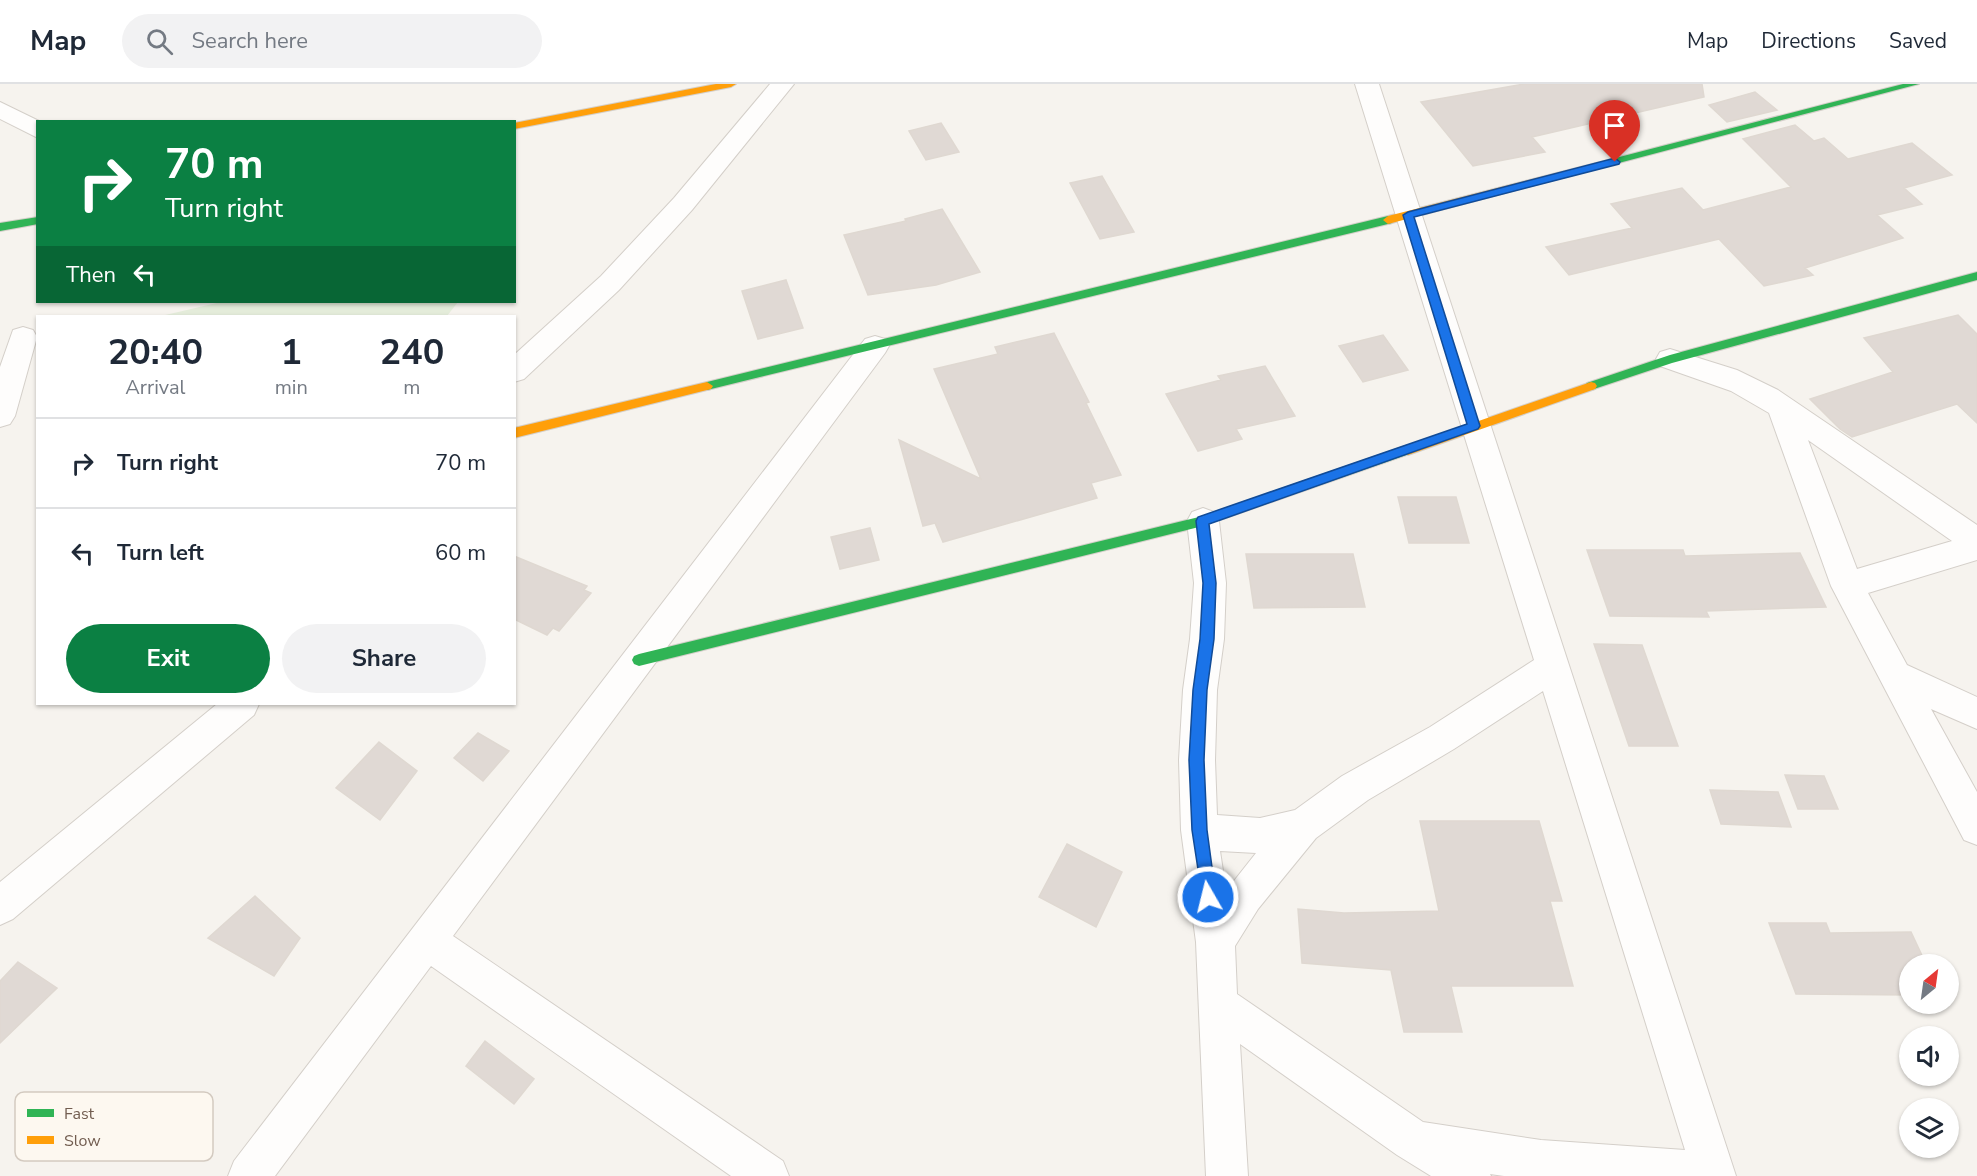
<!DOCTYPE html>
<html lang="en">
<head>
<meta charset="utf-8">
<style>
	:root { --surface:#fff; --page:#f2f2f3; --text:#1f2937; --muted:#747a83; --line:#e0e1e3; --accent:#0b8043 }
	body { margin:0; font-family:"Nunito Sans",sans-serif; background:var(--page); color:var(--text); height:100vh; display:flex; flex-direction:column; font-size:22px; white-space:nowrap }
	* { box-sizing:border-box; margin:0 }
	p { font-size:20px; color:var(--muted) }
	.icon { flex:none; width:33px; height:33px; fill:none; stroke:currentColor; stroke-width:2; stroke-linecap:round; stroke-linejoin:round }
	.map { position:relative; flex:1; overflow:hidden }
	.panel { position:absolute; left:36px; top:231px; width:480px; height:390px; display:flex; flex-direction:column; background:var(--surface); border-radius:0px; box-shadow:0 2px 4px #0004 }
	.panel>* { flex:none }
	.top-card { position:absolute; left:36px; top:36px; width:480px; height:183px; border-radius:0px; box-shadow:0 2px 4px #0004; background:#0b8043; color:#fff; overflow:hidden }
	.needle { width:39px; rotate:29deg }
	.tools { position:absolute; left:1899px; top:870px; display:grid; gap:12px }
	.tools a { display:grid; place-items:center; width:60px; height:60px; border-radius:50%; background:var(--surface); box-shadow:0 2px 4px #0004; font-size:30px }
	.pin { position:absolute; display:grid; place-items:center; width:51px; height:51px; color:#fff; margin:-62px -26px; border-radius:50% 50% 50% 0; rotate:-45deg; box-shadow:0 0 6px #0007 }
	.pin .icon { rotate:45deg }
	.me { position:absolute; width:66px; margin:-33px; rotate:352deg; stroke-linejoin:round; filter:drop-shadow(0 0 4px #0008) }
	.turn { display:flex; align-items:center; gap:21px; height:126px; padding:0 30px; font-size:27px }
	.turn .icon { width:78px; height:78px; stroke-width:2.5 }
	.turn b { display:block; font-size:42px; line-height:51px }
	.then { display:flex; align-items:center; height:57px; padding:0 30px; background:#0003; gap:12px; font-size:22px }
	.eta { display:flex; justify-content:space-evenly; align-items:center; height:102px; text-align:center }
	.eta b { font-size:36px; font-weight:700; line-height:42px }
	.button { display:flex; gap:12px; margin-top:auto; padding:12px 30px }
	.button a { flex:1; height:69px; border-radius:36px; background:var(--accent); color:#fff; font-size:24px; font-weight:700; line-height:69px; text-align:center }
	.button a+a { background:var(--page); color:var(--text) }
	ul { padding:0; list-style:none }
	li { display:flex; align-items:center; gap:18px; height:90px; padding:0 30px; border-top:2px solid var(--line) }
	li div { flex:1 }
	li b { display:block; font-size:22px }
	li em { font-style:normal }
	header { display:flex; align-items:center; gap:36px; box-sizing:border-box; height:84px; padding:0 30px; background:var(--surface); border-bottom:2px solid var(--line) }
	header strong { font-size:28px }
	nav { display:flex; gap:33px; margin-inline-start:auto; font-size:21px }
	.search { width:420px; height:54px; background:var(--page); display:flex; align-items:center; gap:15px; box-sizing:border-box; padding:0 21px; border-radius:33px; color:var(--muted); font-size:22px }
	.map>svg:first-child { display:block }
	.green { fill:#e4ecda }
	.building { fill:#e0d9d4; stroke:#dfd8d1; stroke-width:1.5 }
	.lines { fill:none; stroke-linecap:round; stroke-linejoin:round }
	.street-casing { stroke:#d4cfc9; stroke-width:2 }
	.fast-casing { stroke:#d4cfc9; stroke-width:2 }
	.slow-casing { stroke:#d4cfc9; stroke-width:2 }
	.street { fill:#fefdfc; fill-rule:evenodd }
	.fast { fill:#30b455; fill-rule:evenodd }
	.slow { fill:#ff9f0a; fill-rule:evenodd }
	.route { fill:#1a73e8; stroke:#114b97; stroke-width:1.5 }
	.key { fill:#fdf8f0; stroke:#d3cac0; stroke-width:1.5 }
	.key-label { font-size:16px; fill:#725d50 }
</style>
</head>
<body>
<header>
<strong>Map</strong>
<div class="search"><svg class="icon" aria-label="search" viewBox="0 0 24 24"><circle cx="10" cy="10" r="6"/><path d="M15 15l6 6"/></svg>Search here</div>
<nav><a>Map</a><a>Directions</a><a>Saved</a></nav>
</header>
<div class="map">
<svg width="1977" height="1092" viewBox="0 0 1977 1092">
	<rect width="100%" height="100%" fill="#f6f3ee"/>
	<path class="green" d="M 221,218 L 458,218 L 447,232 L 161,232 Z"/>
	<path class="building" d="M 1524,0 L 1702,0 L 1704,13 L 1532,53 L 1545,68 L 1473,82 L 1421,18 Z
		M 1755,8 L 1777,26 L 1727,38 L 1709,21 Z
		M 941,39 L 959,68 L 926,76 L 909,47 Z
		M 1795,41 L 1814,57 L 1824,54 L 1848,75 L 1912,59 L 1952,91 L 1904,104 L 1922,120 L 1877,131 L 1903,154 L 1805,184 L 1813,191 L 1764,202 L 1719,155 L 1569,191 L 1546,163 L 1632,144 L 1611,120 L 1682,104 L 1703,126 L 1791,103 L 1743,55 Z
		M 1102,92 L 1134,148 L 1100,155 L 1070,99 Z
		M 942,125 L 980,188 L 936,201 L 868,211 L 844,151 L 906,137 L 905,135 Z
		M 786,196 L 803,244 L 758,255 L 742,207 Z
		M 1958,231 L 1977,250 L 1977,339 L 1957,320 L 1852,353 L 1840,345 L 1810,315 L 1893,288 L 1864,254 Z
		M 1054,249 L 1089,318 L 1086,319 L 1121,391 L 1091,399 L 1097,414 L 943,458 L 935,439 L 923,442 L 899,356 L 981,395 L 934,285 L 998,270 L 995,263 Z
		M 1383,251 L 1408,286 L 1363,298 L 1339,262 Z
		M 1265,282 L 1295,332 L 1236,345 L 1242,355 L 1198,367 L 1166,310 L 1221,296 L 1218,292 Z
		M 1398,413 L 1456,413 L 1469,459 L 1409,459 Z
		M 870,444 L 879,476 L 840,485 L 831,453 Z
		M 1587,466 L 1683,466 L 1685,472 L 1800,469 L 1826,523 L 1706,527 L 1709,533 L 1610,532 Z
		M 1246,470 L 1353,470 L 1365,523 L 1254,524 Z
		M 514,472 L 587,502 L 584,506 L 591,509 L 559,547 L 553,544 L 547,551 L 514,535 Z
		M 1594,560 L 1642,561 L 1678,662 L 1629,662 Z
		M 478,649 L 509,667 L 483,697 L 454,674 Z
		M 379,658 L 417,687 L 380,736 L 336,704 Z
		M 1785,691 L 1824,692 L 1838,725 L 1798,725 Z
		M 1710,706 L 1778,708 L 1791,743 L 1721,740 Z
		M 1420,737 L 1539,737 L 1562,817 L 1550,817 L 1573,902 L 1451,902 L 1462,948 L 1404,948 L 1391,886 L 1302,879 L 1298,825 L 1344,829 L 1439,827 Z
		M 1067,760 L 1122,788 L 1096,843 L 1039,813 Z
		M 255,812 L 300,854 L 274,892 L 208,854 Z
		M 1769,839 L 1826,839 L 1830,849 L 1911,848 L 1926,880 L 1910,880 L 1910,911 L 1796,910 Z
		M 18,878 L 57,904 L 0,959 L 0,897 Z
		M 485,957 L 534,995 L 514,1020 L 466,982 Z"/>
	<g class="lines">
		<defs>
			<path id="street" d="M 770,0 L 794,0 L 692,126 L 619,206 L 524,295 L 514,298 L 514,271 L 601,192 L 674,114 Z
				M 1355,0 L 1379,0 L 1736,1092 L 1504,1092 L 1490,1090 L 1491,1092 L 1431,1092 L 1397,1071 L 1240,960 L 1248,1092 L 1206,1092 L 1196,858 L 1181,746 L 1179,676 L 1183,606 L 1190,555 L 1194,499 L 1187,437 L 1192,428 L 1203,424 L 1214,428 L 1219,437 L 1226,499 L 1224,555 L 1217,606 L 1215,676 L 1217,731 L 1260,734 L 1295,726 L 1342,692 L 1430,643 L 1534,576 ZM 1543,607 L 1685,1066 L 1541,1056 L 1423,1038 L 1237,910 L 1235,862 L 1258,825 L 1316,754 L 1368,716 L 1454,665 ZM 1220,767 L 1256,769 L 1226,807 Z
				M 0,18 L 41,38 L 38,38 L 38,54 L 0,35 Z
				M 23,243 L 33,246 L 37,253 L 15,332 L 10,340 L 0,343 L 0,283 L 13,246 Z
				M 875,252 L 885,255 L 889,262 L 885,269 L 453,852 L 783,1077 L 789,1092 L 731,1092 L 431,882 L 275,1092 L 228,1092 L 234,1077 L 865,255 Z
				M 1670,265 L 1737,286 L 1778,306 L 1977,441 L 1977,476 L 1868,509 L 1907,581 L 1977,613 L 1977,645 L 1931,625 L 1977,708 L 1977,761 L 1964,756 L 1831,502 L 1769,329 L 1731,307 L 1660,282 L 1656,275 L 1660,268 ZM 1808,356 L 1952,457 L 1857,485 Z
				M 217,620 L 259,620 L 254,631 L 13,835 L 0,841 L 0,798 Z"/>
			<path id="fast" d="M 1903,0 L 1919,0 L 1596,85 L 1591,82 L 1596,79 Z
				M 1388,132 L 1392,133 L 1392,139 L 707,306 L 701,302 L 707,298 Z
				M 38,133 L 38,140 L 0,147 L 0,139 Z
				M 1977,188 L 1977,196 L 1672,279 L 1591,306 L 1585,302 L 1587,299 L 1670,271 Z
				M 1408,361 L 1412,363 L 1414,366 L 1412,369 L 1203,442 L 639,582 L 634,580 L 632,576 L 634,572 L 639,570 L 1203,432 Z"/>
			<path id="slow" d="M 716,0 L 736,0 L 731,3 L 514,45 L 514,39 Z
				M 1596,79 L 1600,80 L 1600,84 L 1388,140 L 1383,136 L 1388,132 Z
				M 707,298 L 713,302 L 711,305 L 514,354 L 514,344 Z
				M 1591,298 L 1595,299 L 1597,302 L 1595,305 L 1408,371 L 1402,366 L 1404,363 Z"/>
		</defs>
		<use href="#street" class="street-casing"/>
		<use href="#fast" class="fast-casing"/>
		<use href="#slow" class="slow-casing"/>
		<use href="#street" class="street"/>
		<use href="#fast" class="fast"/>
		<use href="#slow" class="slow"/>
	</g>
	<path class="route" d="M 1615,74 L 1620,78 L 1619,80 L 1414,133 L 1480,342 L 1478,345 L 1209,440 L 1216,499 L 1214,555 L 1207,606 L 1204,676 L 1207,746 L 1216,813 L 1214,818 L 1208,821 L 1203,818 L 1192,746 L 1189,676 L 1193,606 L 1200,555 L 1203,499 L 1196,437 L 1198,433 L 1467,340 L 1403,131 L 1408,128 Z"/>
	<rect x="15" y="1008" width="198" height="69" rx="9" class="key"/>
	<rect x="27" y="1025" width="27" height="8" fill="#30b455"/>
	<rect x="27" y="1052" width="27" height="8" fill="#ff9f0a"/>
	<g class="key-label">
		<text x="64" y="1035">Fast</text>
		<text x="64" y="1062">Slow</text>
	</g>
</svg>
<div class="tools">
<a><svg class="needle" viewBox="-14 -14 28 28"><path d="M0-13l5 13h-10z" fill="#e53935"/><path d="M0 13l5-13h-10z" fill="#747a83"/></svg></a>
<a><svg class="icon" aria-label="sound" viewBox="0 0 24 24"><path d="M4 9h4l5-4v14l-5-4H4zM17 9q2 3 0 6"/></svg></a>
<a><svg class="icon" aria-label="layers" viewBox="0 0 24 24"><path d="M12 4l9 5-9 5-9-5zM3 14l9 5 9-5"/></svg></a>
</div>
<div class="pin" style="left:1615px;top:78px;background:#d93025"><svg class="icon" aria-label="arrive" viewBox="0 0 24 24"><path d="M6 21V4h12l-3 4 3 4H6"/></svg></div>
<svg class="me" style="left:1208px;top:813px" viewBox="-20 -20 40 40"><circle r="17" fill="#1a73e8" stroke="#fff" stroke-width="3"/><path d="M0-11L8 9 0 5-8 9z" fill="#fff"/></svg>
<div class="top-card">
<div class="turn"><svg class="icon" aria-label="right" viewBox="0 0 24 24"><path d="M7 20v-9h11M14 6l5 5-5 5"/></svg><div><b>70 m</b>Turn right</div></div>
<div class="then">Then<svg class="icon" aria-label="left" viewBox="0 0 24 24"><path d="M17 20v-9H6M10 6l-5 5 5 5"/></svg></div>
</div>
<section class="panel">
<div class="eta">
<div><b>20:40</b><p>Arrival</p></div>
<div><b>1</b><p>min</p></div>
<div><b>240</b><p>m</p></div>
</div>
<ul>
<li><svg class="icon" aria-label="right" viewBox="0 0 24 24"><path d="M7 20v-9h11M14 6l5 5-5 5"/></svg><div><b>Turn right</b></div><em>70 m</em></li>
<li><svg class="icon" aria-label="left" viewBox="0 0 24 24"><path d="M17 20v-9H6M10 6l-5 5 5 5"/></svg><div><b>Turn left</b></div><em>60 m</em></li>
</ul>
<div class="button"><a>Exit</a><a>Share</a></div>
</section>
</div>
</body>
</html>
